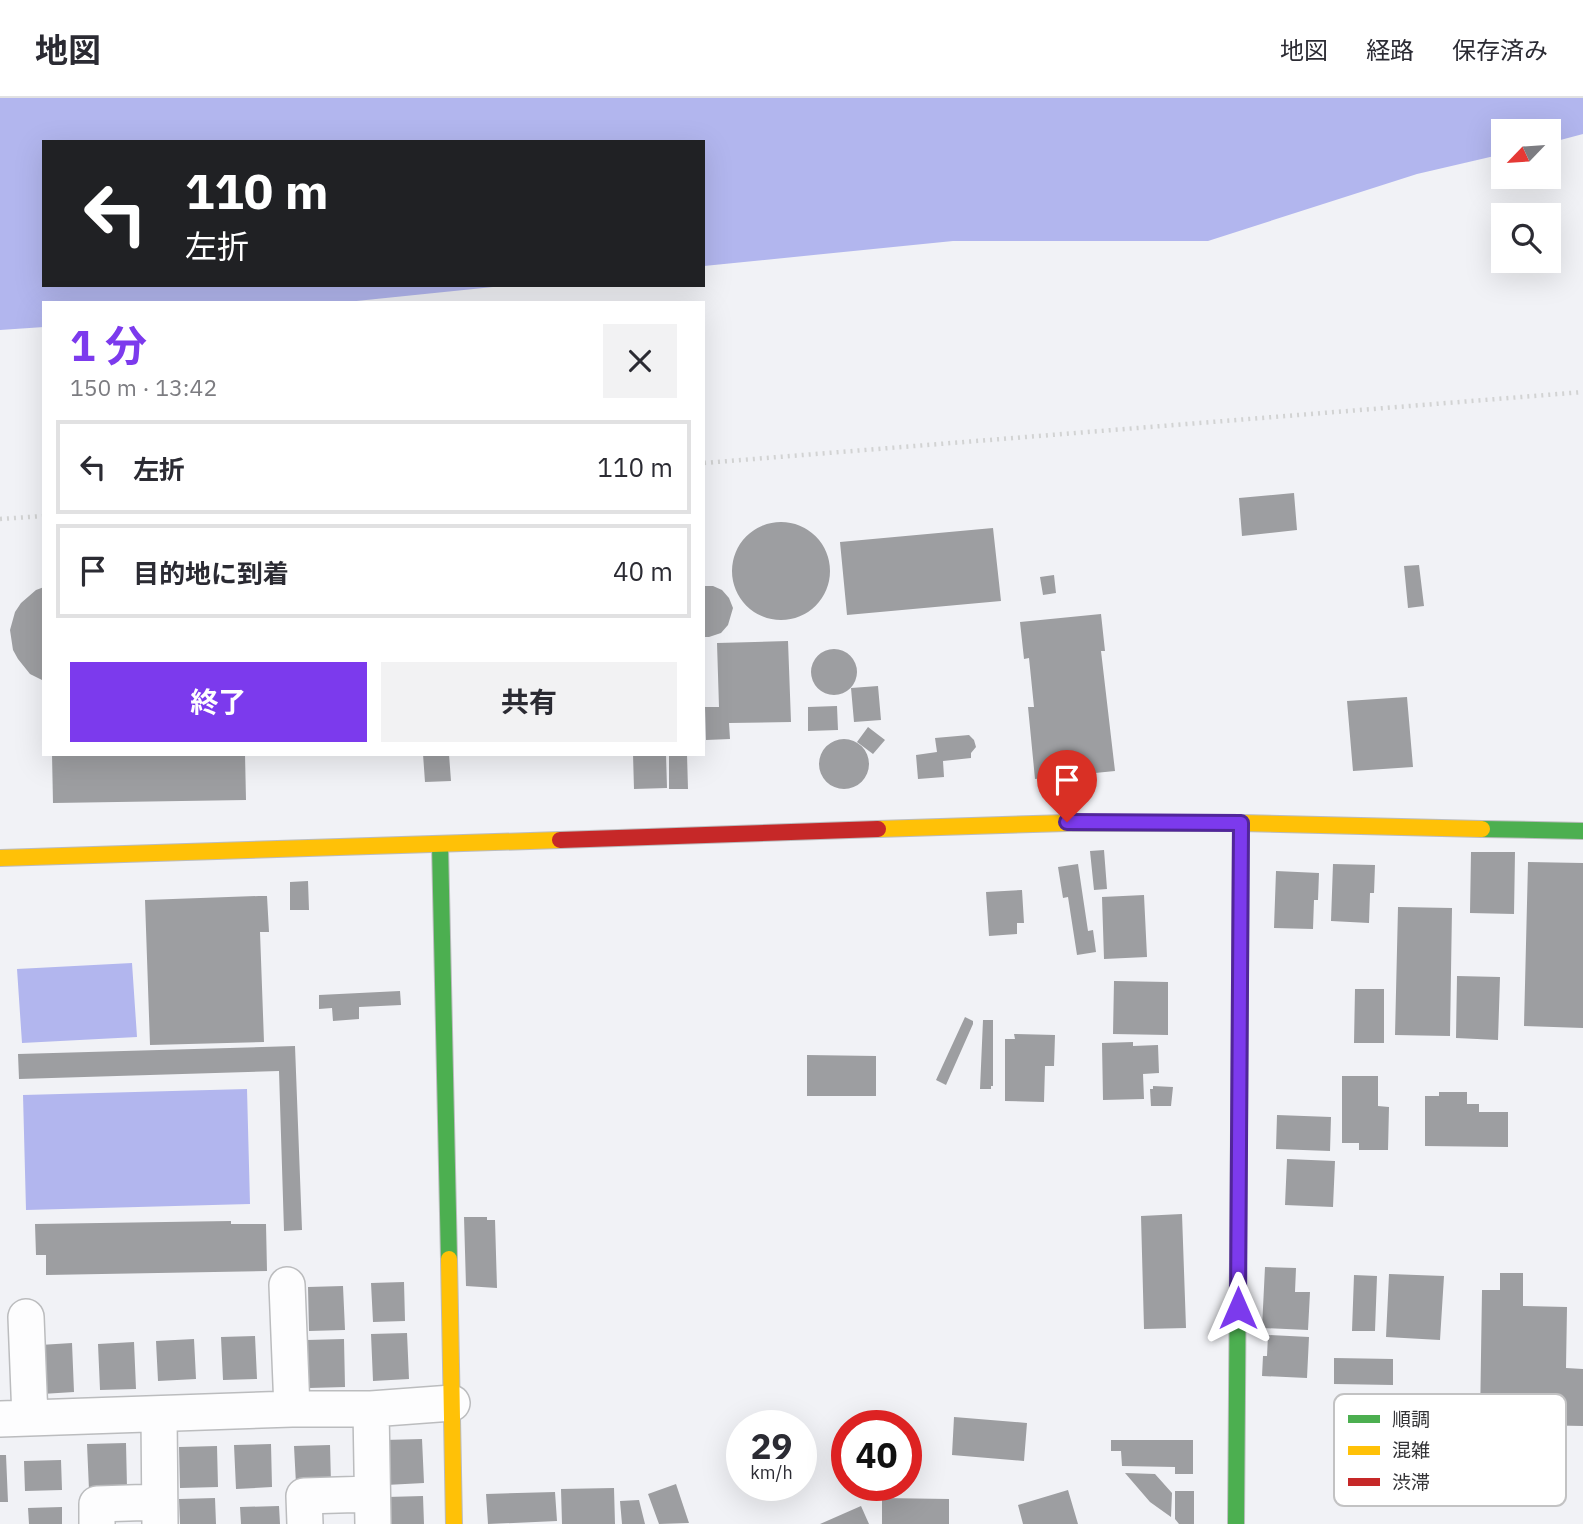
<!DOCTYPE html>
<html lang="ja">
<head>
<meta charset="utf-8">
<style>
	:root { --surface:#fff; --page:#f2f2f3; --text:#2b2b33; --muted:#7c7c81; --line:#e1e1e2; --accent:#7c3aed }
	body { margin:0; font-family:"IBM Plex Sans","Noto Sans JP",sans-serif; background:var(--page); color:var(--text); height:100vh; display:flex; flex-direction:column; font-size:26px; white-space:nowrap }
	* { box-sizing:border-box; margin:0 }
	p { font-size:23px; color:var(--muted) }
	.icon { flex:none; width:38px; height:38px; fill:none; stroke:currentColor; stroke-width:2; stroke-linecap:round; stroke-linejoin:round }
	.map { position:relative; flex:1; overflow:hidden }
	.side { position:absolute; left:42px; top:203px; width:663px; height:455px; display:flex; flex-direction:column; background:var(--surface); border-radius:0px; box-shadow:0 7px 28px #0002 }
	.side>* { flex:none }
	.hud { position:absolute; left:42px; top:42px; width:663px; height:147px; border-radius:0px; box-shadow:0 7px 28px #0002; background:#202124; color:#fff; overflow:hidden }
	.needle { width:46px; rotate:245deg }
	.controls { position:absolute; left:1491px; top:21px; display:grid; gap:14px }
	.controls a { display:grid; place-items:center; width:70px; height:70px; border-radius:0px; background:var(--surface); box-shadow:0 7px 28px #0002; font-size:35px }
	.speed { position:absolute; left:726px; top:1312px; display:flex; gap:14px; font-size:35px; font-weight:700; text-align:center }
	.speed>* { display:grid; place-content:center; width:91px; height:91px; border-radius:50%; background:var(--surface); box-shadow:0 7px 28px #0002; line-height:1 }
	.speed small { font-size:18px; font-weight:400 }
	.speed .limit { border:10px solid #d22; background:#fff; color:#111 }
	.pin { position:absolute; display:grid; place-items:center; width:60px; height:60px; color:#fff; margin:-72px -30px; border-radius:50% 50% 50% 0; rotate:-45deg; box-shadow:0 0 7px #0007 }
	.pin .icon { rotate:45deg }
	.me { position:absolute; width:77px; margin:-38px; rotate:0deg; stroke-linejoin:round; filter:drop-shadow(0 0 5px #0008) }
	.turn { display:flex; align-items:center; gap:24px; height:147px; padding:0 28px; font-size:32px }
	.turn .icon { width:91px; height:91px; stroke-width:2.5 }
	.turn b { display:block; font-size:49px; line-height:60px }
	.round { display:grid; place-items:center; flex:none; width:74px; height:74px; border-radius:0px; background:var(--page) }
	.overview { display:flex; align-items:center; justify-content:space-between; height:119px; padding:0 28px }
	h1 { font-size:42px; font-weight:700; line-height:52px; color:var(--accent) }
	.action { display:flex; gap:14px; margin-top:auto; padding:14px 28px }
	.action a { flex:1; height:80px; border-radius:0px; background:var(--accent); color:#fff; font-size:28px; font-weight:700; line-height:80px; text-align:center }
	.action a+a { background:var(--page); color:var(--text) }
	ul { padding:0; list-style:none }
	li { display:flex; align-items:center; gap:21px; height:94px; margin:0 14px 10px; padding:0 14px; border:4px solid var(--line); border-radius:0px }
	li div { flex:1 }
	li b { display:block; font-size:26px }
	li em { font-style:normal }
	header { display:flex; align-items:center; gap:42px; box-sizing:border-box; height:98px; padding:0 35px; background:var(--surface); border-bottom:2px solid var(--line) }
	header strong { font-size:33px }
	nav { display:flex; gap:38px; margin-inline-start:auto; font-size:24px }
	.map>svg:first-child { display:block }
	.water { fill:#b2b6ee }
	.building { fill:#9d9ea1 }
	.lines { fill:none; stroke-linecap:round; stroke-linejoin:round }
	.street-casing { stroke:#bbbcbe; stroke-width:38 }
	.fast-casing { stroke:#bbbcbe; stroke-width:18 }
	.slow-casing { stroke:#bbbcbe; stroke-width:18 }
	.jam-casing { stroke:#bbbcbe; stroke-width:18 }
	.path { stroke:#d2d3d3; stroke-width:4.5; stroke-dasharray:2 5; stroke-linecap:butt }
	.street { stroke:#fdfdfe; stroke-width:35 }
	.fast { stroke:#4caf50; stroke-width:16 }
	.slow { stroke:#ffc107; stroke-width:16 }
	.jam { stroke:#c62828; stroke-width:16 }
	.route-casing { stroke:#51269a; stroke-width:18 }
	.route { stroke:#7c3aed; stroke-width:12 }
	.key { fill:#fff; stroke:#c2c2c3; stroke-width:2 }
	.key-label { font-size:19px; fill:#343437 }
</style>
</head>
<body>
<header>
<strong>地図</strong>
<nav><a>地図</a><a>経路</a><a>保存済み</a></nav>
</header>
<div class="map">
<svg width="1583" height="1426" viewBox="0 0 1583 1426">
	<rect width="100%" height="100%" fill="#f1f2f6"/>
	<path class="water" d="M 0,0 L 1583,0 L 1583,36 L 1549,45 L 1549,33 L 1503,33 L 1503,56 L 1417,76 L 1208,143 L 953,143 L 704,168 L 704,44 L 44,44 L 44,187 L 512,187 L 337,205 L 44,205 L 44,229 L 0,232 Z
		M 132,865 L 137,939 L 22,945 L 17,871 Z
		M 247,991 L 250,1106 L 26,1112 L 23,997 Z"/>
	<path class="building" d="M 1294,395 L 1297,432 L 1242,438 L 1239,400 Z
		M732 473a49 49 0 1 1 98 0a49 49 0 1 1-98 0Z
		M 993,430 L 1001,503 L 847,517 L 840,444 Z
		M 1419,467 L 1424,508 L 1408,510 L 1404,468 Z
		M 1054,477 L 1056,495 L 1043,497 L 1040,479 Z
		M 704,488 L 713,488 L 722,492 L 729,500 L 733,510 L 728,527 L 721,535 L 709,539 L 704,539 Z
		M 44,489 L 44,583 L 30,576 L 18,561 L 13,552 L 10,532 L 15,514 L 21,505 L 36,492 Z
		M 1101,516 L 1105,553 L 1101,553 L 1115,673 L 1035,681 L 1028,609 L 1034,609 L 1029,560 L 1024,561 L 1020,524 Z
		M 788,543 L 791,624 L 729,625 L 730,641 L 706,642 L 705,609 L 719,609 L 717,545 Z
		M811 574a23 23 0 1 1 46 0a23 23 0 1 1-46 0Z
		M 878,588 L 881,622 L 854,624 L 851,590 Z
		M 1407,599 L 1413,669 L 1353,673 L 1347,603 Z
		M 837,608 L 838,632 L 808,633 L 808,609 Z
		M 868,629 L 885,642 L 873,656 L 857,644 Z
		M 969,637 L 974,642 L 976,649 L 971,655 L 971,660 L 943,663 L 944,679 L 918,681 L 916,657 L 937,654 L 935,640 Z
		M819 666a25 25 0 1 1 50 0a25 25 0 1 1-50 0Z
		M 52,656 L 245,656 L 246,702 L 53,705 Z
		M 423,656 L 449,656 L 451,683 L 425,684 Z
		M 633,656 L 666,656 L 667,690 L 634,691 Z
		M 669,656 L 687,656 L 688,691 L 669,691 Z
		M 1104,752 L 1107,791 L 1094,792 L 1090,753 Z
		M 1471,754 L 1515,754 L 1514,816 L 1470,815 Z
		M 1528,764 L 1583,765 L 1583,930 L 1524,928 Z
		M 1078,766 L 1088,833 L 1093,832 L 1096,854 L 1077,857 L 1068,799 L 1063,800 L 1058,769 Z
		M 1333,766 L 1375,767 L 1374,795 L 1370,795 L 1369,825 L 1331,823 Z
		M 1276,773 L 1319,775 L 1318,802 L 1314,802 L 1313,831 L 1274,830 Z
		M 308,783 L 309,812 L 290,812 L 290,784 Z
		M 1022,792 L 1024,825 L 1017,825 L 1017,836 L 989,838 L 986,794 Z
		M 1144,797 L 1147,859 L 1104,861 L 1102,799 Z
		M 259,798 L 267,798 L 269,834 L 260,834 L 264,944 L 150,947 L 145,802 Z
		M 1398,809 L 1452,810 L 1450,938 L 1395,937 Z
		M 1457,878 L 1500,879 L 1498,942 L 1456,940 Z
		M 1114,883 L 1168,884 L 1168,937 L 1113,936 Z
		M 1355,891 L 1384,891 L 1384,945 L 1354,945 Z
		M 400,893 L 401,907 L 359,909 L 359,921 L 333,923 L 332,910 L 319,911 L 319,897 Z
		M 965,919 L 973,923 L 973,926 L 946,987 L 936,982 Z
		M 983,922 L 993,922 L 993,988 L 991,988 L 991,991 L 980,991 Z
		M 1014,936 L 1055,937 L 1054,968 L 1045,968 L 1044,1004 L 1005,1003 L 1005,941 L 1015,941 Z
		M 1133,944 L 1133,948 L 1158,947 L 1159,975 L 1143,976 L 1144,1001 L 1103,1002 L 1102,945 Z
		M 295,948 L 302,1132 L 284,1133 L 279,973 L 19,981 L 18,956 Z
		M 807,957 L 876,958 L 876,998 L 807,998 Z
		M 1342,978 L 1378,978 L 1378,1008 L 1389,1009 L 1388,1052 L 1359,1052 L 1359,1045 L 1342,1045 Z
		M 1153,988 L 1173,989 L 1171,1008 L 1151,1008 L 1150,991 L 1153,991 Z
		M 1439,994 L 1467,994 L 1467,1006 L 1479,1006 L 1479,1014 L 1508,1014 L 1508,1049 L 1425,1048 L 1425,998 L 1439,998 Z
		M 1277,1017 L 1331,1019 L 1330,1053 L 1276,1051 Z
		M 1287,1061 L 1335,1063 L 1333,1109 L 1285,1107 Z
		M 1182,1116 L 1186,1230 L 1144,1231 L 1141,1118 Z
		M 464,1119 L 487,1119 L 487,1122 L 495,1122 L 497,1190 L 466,1188 Z
		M 231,1123 L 231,1126 L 266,1126 L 267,1173 L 46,1177 L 46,1157 L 36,1157 L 35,1126 Z
		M 1265,1169 L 1296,1170 L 1295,1194 L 1310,1194 L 1308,1232 L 1262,1230 Z
		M 1500,1175 L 1523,1175 L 1523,1208 L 1567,1209 L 1566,1270 L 1583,1271 L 1583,1328 L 1532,1327 L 1532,1335 L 1515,1335 L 1515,1323 L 1480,1323 L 1482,1192 L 1500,1192 Z
		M 1389,1176 L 1444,1178 L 1440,1242 L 1386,1239 Z
		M 1354,1177 L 1377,1178 L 1375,1233 L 1352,1233 Z
		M 404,1184 L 405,1223 L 373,1224 L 371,1185 Z
		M 343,1188 L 345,1232 L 309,1233 L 308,1189 Z
		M 407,1235 L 409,1281 L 373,1283 L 371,1236 Z
		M 1268,1237 L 1309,1239 L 1307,1280 L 1262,1278 L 1263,1258 L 1267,1258 Z
		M 255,1238 L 257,1281 L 223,1282 L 221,1239 Z
		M 194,1241 L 196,1281 L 158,1283 L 156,1243 Z
		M 344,1241 L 345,1289 L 309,1290 L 307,1242 Z
		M 134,1244 L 136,1291 L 100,1292 L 98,1246 Z
		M 72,1245 L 74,1294 L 42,1296 L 40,1247 Z
		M 1334,1260 L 1393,1261 L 1393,1287 L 1334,1286 Z
		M 954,1319 L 1027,1325 L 1024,1363 L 952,1357 Z
		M 422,1341 L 424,1385 L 386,1387 L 384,1342 Z
		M 1111,1342 L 1193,1342 L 1193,1376 L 1175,1376 L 1175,1369 L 1122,1368 L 1121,1353 L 1111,1353 Z
		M 126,1345 L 127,1390 L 89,1392 L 87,1346 Z
		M 271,1346 L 272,1389 L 236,1391 L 234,1347 Z
		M 330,1347 L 331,1385 L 296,1386 L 294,1348 Z
		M 217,1348 L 218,1389 L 180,1390 L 179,1349 Z
		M 0,1357 L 6,1357 L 8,1404 L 0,1404 Z
		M 742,1359 L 742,1385 L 730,1367 Z
		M 61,1362 L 62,1392 L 25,1393 L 24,1363 Z
		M 1125,1375 L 1155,1376 L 1172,1395 L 1171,1419 L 1150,1404 Z
		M 676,1386 L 689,1425 L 659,1426 L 648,1396 Z
		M 614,1390 L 615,1426 L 562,1426 L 561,1391 Z
		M 1068,1392 L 1078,1426 L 1023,1426 L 1018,1407 Z
		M 1175,1393 L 1194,1393 L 1194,1426 L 1179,1426 L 1175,1421 Z
		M 555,1394 L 557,1423 L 488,1426 L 486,1396 Z
		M 423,1398 L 424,1426 L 388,1426 L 387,1399 Z
		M 215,1400 L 216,1426 L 180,1426 L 179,1401 Z
		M 882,1400 L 949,1401 L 949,1426 L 882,1426 Z
		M 639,1402 L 645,1426 L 622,1426 L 620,1403 Z
		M 279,1408 L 280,1426 L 241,1426 L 240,1409 Z
		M 861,1408 L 869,1426 L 820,1426 Z
		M 62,1409 L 62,1426 L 29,1426 L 28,1410 Z"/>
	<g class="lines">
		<defs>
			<path id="street" d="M 287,1187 L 292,1311
				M 26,1219 L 30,1320
				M 371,1311 L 373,1426
				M 159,1316 L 160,1426
				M 0,1321 L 292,1311 L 371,1311 L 452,1305
				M 97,1426 L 97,1406 L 159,1404
				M 305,1426 L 304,1398 L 372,1396"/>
			<path id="fast" d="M 1482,731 L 1583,733
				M 440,747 L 449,1161
				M 1236,1426 L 1239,1030"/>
			<path id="slow" d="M 878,731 L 1067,725 L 1241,725 L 1482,731
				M 0,760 L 560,742
				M 1239,1030 L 1241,725
				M 449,1161 L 454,1426"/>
			<path id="jam" d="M 560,742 L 878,731"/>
		</defs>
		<use href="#street" class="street-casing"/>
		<use href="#fast" class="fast-casing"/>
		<use href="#slow" class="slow-casing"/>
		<use href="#jam" class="jam-casing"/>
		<path class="path" d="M 704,365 L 1583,294
			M 0,421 L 44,418"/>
		<use href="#street" class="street"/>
		<use href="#fast" class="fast"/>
		<use href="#slow" class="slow"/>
		<use href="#jam" class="jam"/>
	</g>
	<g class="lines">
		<defs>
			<path id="route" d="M 1067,724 L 1241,725 L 1238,1210"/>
		</defs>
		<use href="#route" class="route-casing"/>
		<use href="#route" class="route"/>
	</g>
	<rect x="1334" y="1296" width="232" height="112" rx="10" class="key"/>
	<rect x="1348" y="1317" width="32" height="8" fill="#4caf50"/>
	<rect x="1348" y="1348" width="32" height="9" fill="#ffc107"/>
	<rect x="1348" y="1380" width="32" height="8" fill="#c62828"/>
	<g class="key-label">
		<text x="1392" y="1328">順調</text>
		<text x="1392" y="1359">混雑</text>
		<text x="1392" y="1391">渋滞</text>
	</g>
</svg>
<div class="controls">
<a><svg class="needle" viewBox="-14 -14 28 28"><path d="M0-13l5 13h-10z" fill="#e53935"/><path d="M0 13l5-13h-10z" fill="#7c7c81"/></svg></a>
<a><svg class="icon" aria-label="search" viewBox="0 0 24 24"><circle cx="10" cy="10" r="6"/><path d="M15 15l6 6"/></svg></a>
</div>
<div class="speed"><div>29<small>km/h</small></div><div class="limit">40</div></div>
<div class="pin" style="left:1067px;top:724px;background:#d93025"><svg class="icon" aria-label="arrive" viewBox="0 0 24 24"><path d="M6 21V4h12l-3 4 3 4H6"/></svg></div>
<svg class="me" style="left:1238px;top:1210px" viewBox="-20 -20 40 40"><path d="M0-17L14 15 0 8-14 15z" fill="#7c3aed" stroke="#fff" stroke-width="4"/></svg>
<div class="hud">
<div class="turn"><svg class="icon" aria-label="left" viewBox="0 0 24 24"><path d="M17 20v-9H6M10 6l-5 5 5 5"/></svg><div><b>110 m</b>左折</div></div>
</div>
<section class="side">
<div class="overview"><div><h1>1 分</h1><p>150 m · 13:42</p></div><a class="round"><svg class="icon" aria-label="close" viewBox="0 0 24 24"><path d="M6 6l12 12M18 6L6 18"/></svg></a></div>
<ul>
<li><svg class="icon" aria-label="left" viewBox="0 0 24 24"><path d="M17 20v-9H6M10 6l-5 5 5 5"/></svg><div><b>左折</b></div><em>110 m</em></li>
<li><svg class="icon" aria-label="arrive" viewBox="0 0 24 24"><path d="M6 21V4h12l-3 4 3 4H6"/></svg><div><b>目的地に到着</b></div><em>40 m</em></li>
</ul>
<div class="action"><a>終了</a><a>共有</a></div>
</section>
</div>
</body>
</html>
